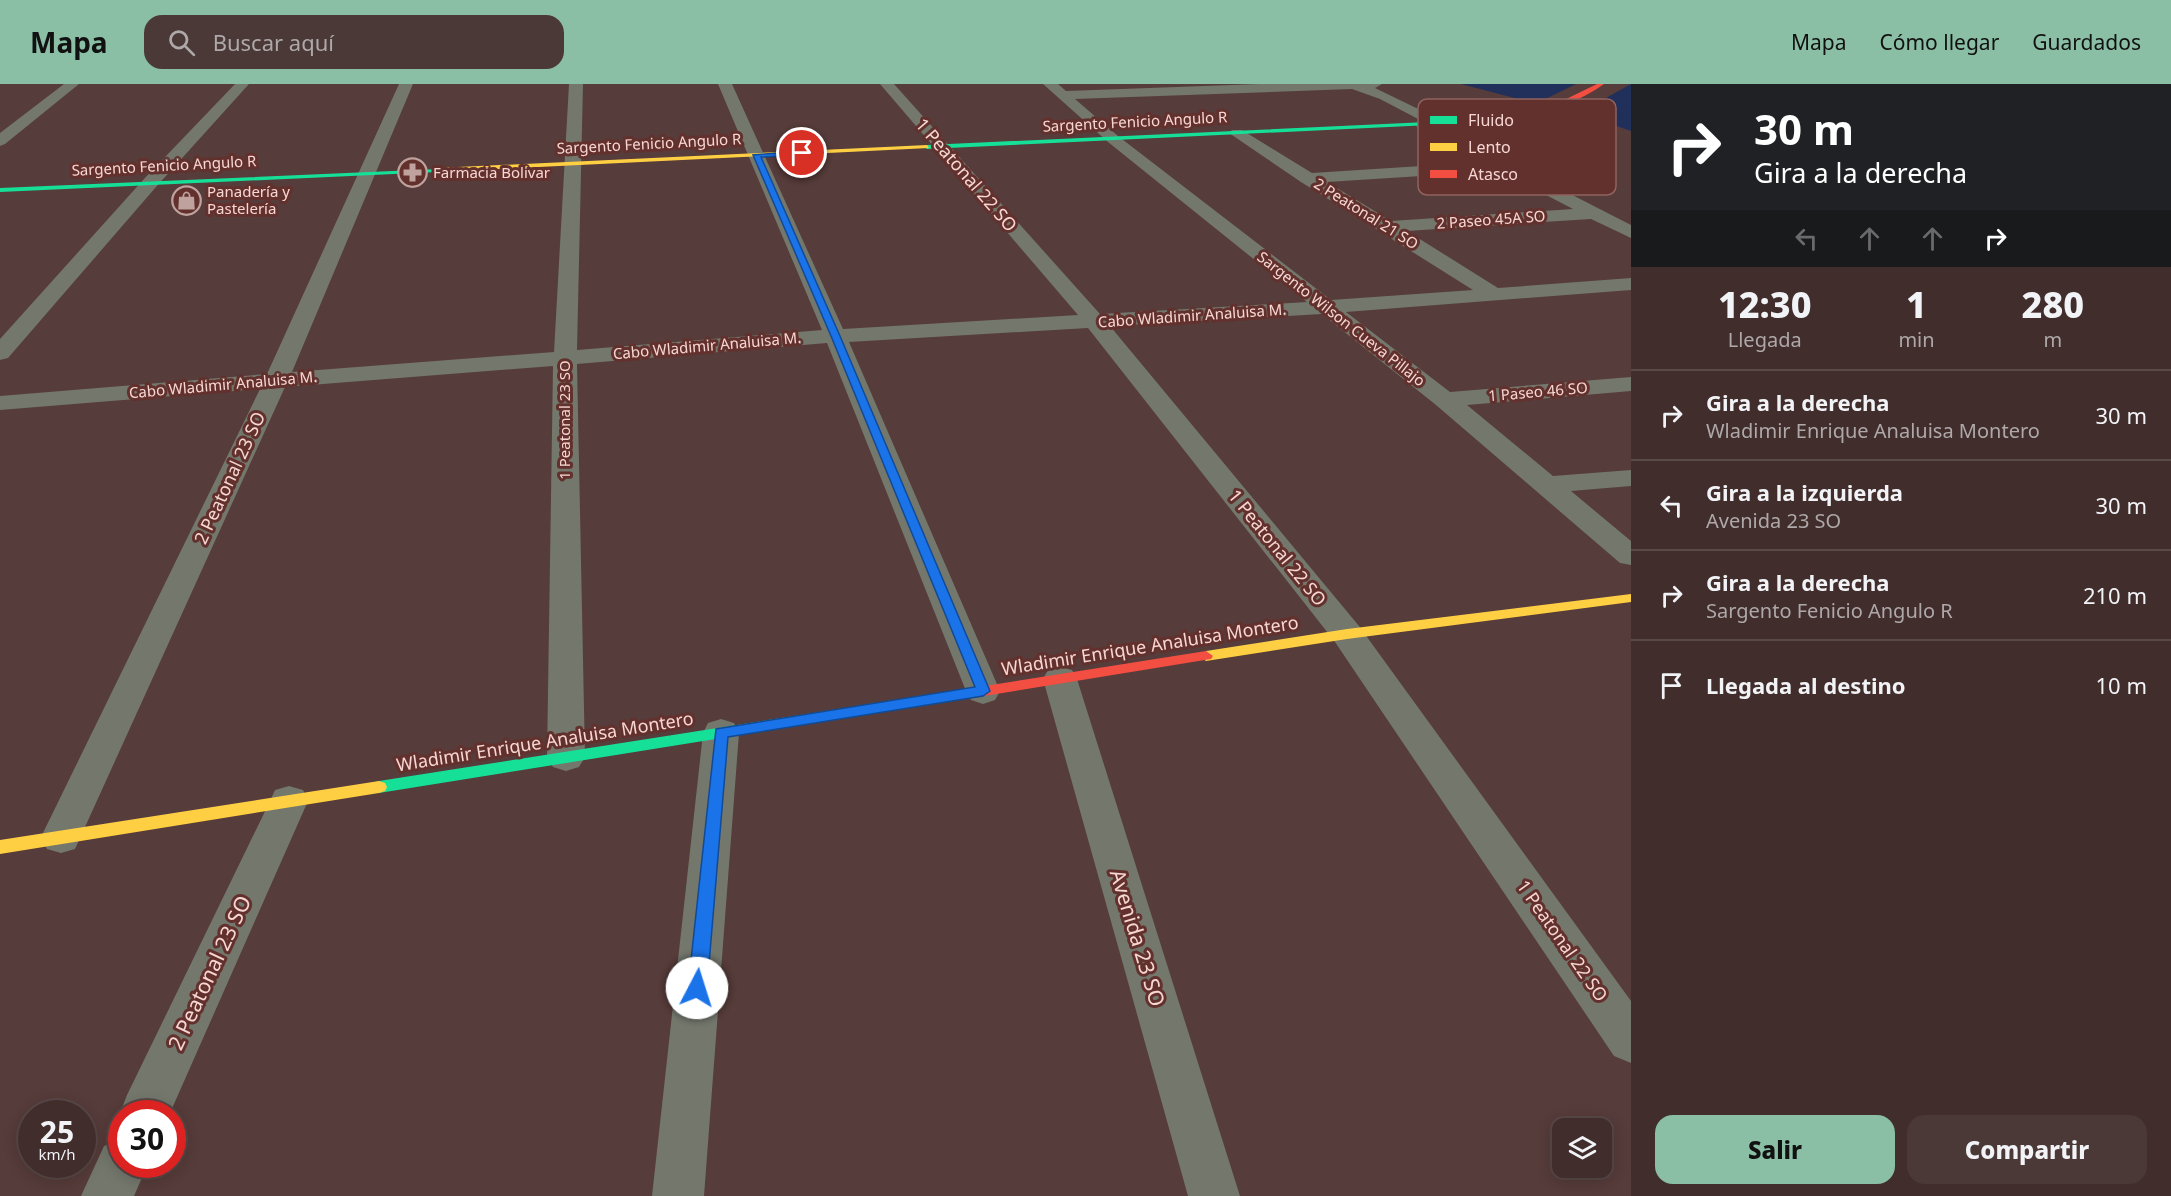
<!DOCTYPE html>
<html lang="es">
<head>
<meta charset="utf-8">
<style>
	:root { --surface:#402d2c; --page:#4b3938; --text:#f1f3f6; --muted:#aea8a9; --line:#594948; --accent:#8abfa5 }
	body { margin:0; font-family:"Noto Sans",sans-serif; background:var(--page); color:var(--text); height:100vh; display:flex; flex-direction:column; font-size:22px; white-space:nowrap }
	* { box-sizing:border-box; margin:0 }
	p { font-size:20px; color:var(--muted) }
	.icon { flex:none; width:33px; height:33px; fill:none; stroke:currentColor; stroke-width:2; stroke-linecap:round; stroke-linejoin:round }
	.map { position:relative; flex:1; overflow:hidden }
	.panel { display:flex; flex-direction:column; background:var(--surface); width:540px }
	.panel>* { flex:none }
	.hud { background:#202124; color:#fff; overflow:hidden }
	.controls { position:absolute; left:1552px; top:1034px; display:grid; gap:12px }
	.controls a { display:grid; place-items:center; width:60px; height:60px; border-radius:12px; background:var(--surface); box-shadow:0 3px 15px #0003,0 0 0 2px var(--line); font-size:30px }
	.speed { position:absolute; left:18px; top:1016px; display:flex; gap:12px; font-size:30px; font-weight:700; text-align:center }
	.speed>* { display:grid; place-content:center; width:78px; height:78px; border-radius:50%; background:var(--surface); box-shadow:0 3px 15px #0003,0 0 0 2px var(--line); line-height:1 }
	.speed small { font-size:15px; font-weight:400 }
	.speed .limit { border:9px solid #d22; background:#fff; color:#111 }
	.pin { position:absolute; display:grid; place-items:center; width:51px; height:51px; color:#fff; margin:-26px; border:3px solid #fff; border-radius:50%; box-shadow:0 2px 6px #0007 }
	.me { position:absolute; width:66px; margin:-33px; rotate:5deg; stroke-linejoin:round; filter:drop-shadow(0 0 4px #0008) }
	.turn { display:flex; align-items:center; gap:21px; height:126px; padding:0 24px; font-size:27px }
	.turn .icon { width:78px; height:78px; stroke-width:2.5 }
	.turn b { display:block; font-size:42px; line-height:51px }
	.lanes { display:flex; align-items:center; height:57px; padding:0 24px; background:#0003; justify-content:center; gap:30px; direction:ltr }
	.lanes .off { opacity:.35 }
	.eta { display:flex; justify-content:space-evenly; align-items:center; height:102px; text-align:center }
	.eta b { font-size:36px; font-weight:800; line-height:42px }
	.button { display:flex; gap:12px; margin-top:auto; padding:12px 24px }
	.button a { flex:1; height:69px; border-radius:18px; background:var(--accent); color:#111; font-size:24px; font-weight:800; line-height:69px; text-align:center }
	.button a+a { background:var(--page); color:var(--text) }
	ul { padding:0; list-style:none }
	li { display:flex; align-items:center; gap:18px; height:90px; padding:0 24px; border-top:2px solid var(--line) }
	li div { flex:1 }
	li b { display:block; font-size:22px }
	li em { font-style:normal }
	header { display:flex; align-items:center; gap:36px; box-sizing:border-box; height:84px; padding:0 30px; background:var(--accent); color:#111 }
	header strong { font-size:28px }
	nav { display:flex; gap:33px; margin-inline-start:auto; font-size:21px }
	.search { width:420px; height:54px; background:var(--page); display:flex; align-items:center; gap:15px; box-sizing:border-box; padding:0 21px; border-radius:18px; color:var(--muted); font-size:22px }
	main { display:flex; flex:1; min-height:0 }
	.map>svg:first-child { display:block }
	.water { fill:#212f5b }
	.pier { fill:#563c3a }
	.lines { fill:none; stroke-linecap:round; stroke-linejoin:round }
	.street { fill:#73776c; fill-rule:evenodd }
	.fast { fill:#16e098; fill-rule:evenodd }
	.slow { fill:#ffcf43; fill-rule:evenodd }
	.jam { fill:#f24e42; fill-rule:evenodd }
	.route { fill:#1a73e8; stroke:#114b97; stroke-width:1.5 }
	.labels { text-anchor:middle; stroke-width:6; stroke-linejoin:round; paint-order:stroke }
	.far-street-label { font-size:15px; fill:#f7d7d3; stroke:#63312d }
	.far-poi-label { font-size:15px; fill:#f7d7d3; stroke:#63312d; text-anchor:start }
	.street-label { font-size:18px; fill:#f7d7d3; stroke:#63312d }
	.near-street-label { font-size:21px; fill:#f7d7d3; stroke:#63312d }
	.key { fill:#63312d; stroke:#8f635f; stroke-width:1.5 }
	.key-label { font-size:16px; fill:#f7d7d3 }
</style>
</head>
<body>
<header>
<strong>Mapa</strong>
<div class="search"><svg class="icon" aria-label="search" viewBox="0 0 24 24"><circle cx="10" cy="10" r="6"/><path d="M15 15l6 6"/></svg>Buscar aquí</div>
<nav><a>Mapa</a><a>Cómo llegar</a><a>Guardados</a></nav>
</header>
<main>
<div class="map">
<svg width="1631" height="1112" viewBox="0 0 1631 1112">
	<rect width="100%" height="100%" fill="#563c3a"/>
	<path class="water" d="M 1461,0 L 1631,0 L 1631,47 L 1599,36 Z"/>
	<path class="pier" d="M 1576,0 L 1631,0 L 1574,32 L 1531,22 Z"/>
	<g class="lines">
		<path class="street" d="M 64,0 L 79,0 L 5,60 L 0,62 L 0,49 Z
			M 235,0 L 249,0 L 156,103 L 8,274 L 0,276 L 0,255 L 144,95 Z
			M 399,0 L 413,0 L 292,288 L 554,268 L 569,0 L 583,0 L 577,266 L 822,246 L 718,0 L 732,0 L 843,245 L 1078,231 L 880,0 L 894,0 L 1100,230 L 1307,218 L 1108,58 L 1043,0 L 1058,0 L 1066,7 L 1259,0 L 1382,0 L 1375,4 L 1443,37 L 1445,40 L 1441,44 L 1631,141 L 1631,154 L 1591,135 L 1407,147 L 1498,204 L 1631,194 L 1631,206 L 1346,228 L 1450,308 L 1631,293 L 1631,307 L 1467,321 L 1553,392 L 1631,386 L 1631,402 L 1571,407 L 1631,457 L 1631,481 L 1620,479 L 1436,321 L 1322,230 L 1110,242 L 1359,542 L 1631,917 L 1631,979 L 1614,972 L 1335,558 L 1088,244 L 849,258 L 1000,607 L 995,616 L 983,620 L 971,616 L 966,607 L 827,259 L 577,280 L 585,673 L 579,683 L 566,687 L 553,683 L 547,673 L 553,282 L 285,303 L 75,765 L 61,769 L 47,765 L 41,753 L 260,305 L 0,326 L 0,312 L 267,290 ZM 1352,5 L 1380,15 L 1420,36 L 1415,40 L 1417,43 L 1484,78 L 1312,89 L 1242,46 L 1232,46 L 1229,49 L 1301,98 L 1473,206 L 1331,216 L 1118,52 L 1075,15 ZM 1500,87 L 1573,125 L 1391,137 L 1327,98 Z
			M 1060,583 L 1072,586 L 1077,595 L 1240,1112 L 1188,1112 L 1043,595 L 1048,586 Z
			M 721,635 L 734,639 L 739,649 L 704,1112 L 652,1112 L 703,649 L 708,639 Z
			M 289,702 L 303,706 L 308,717 L 170,1029 L 122,1029 L 122,1032 L 120,1029 L 127,1011 L 270,717 L 275,706 Z
			M 122,1054 L 122,1080 L 148,1080 L 134,1112 L 81,1112 L 104,1062 Z"/>
		<path class="fast" d="M 1449,37 L 1451,40 L 927,65 L 924,63 L 927,61 Z
			M 439,85 L 437,88 L 0,108 L 0,104 Z
			M 953,607 L 958,608 L 960,612 L 958,616 L 953,617 L 379,709 L 373,707 L 371,703 L 373,699 L 379,697 Z"/>
		<path class="slow" d="M 927,61 L 929,64 L 437,88 L 434,86 L 437,84 Z
			M 1631,510 L 1631,518 L 1347,555 L 1206,577 L 1199,572 L 1206,567 L 1347,545 Z
			M 379,697 L 385,699 L 387,703 L 385,707 L 379,709 L 0,770 L 0,756 Z"/>
		<path class="jam" d="M 1597,0 L 1604,0 C 1561,31 1501,38 1449,41 L 1446,39 L 1527,28 L 1562,17 Z
			M 1206,567 L 1213,572 L 1211,575 L 953,617 L 948,616 L 946,612 L 948,608 L 953,607 Z"/>
	</g>
	<path class="route" d="M 802,67 L 805,71 L 761,73 L 840,252 L 990,607 L 983,612 L 728,653 L 707,904 L 704,910 L 697,912 L 691,910 L 688,904 L 716,645 L 975,603 L 831,252 L 753,71 Z"/>
	<defs>
		<symbol id="pharmacy-ring" viewBox="-11 -11 22 22"><circle r="9.5" fill="#63312d" stroke="#bfa19d" stroke-width="1.5"/><path d="M-2-6h4v4h4v4h-4v4h-4v-4h-4v-4h4Z" fill="#bfa19d"/></symbol>
		<symbol id="shop-ring" viewBox="-11 -11 22 22"><circle r="9.5" fill="#63312d" stroke="#bfa19d" stroke-width="1.5"/><path d="M-5-2.5h2.3a2.7 3.5 0 0 1 5.4 0H5L5.5 6h-11ZM-1.5-2.5h3a1.5 2.3 0 0 0-3 0Z" fill="#bfa19d"/></symbol>
	</defs>
	<g fill-rule="evenodd">
		<use href="#pharmacy-ring" x="396" y="72" width="33" height="33"/>
		<use href="#shop-ring" x="170" y="100" width="33" height="33"/>
	</g>
	<g class="labels">
		<g class="far-street-label">
			<text transform="translate(1135 38) rotate(-3)" y="5">Sargento Fenicio Angulo R</text>
			<text transform="translate(649 60) rotate(-3)" y="5">Sargento Fenicio Angulo R</text>
			<text transform="translate(164 82) rotate(-3)" y="5">Sargento Fenicio Angulo R</text>
			<text transform="translate(1366 130) rotate(32)" y="5">2 Peatonal 21 SO</text>
			<text transform="translate(1491 136) rotate(-4)" y="5">2 Paseo 45A SO</text>
			<text transform="translate(1192 232) rotate(-4)" y="5">Cabo Wladimir Analuisa M.</text>
			<text transform="translate(1341 235) rotate(38)" y="5">Sargento Wilson Cueva Pillajo</text>
			<text transform="translate(707 262) rotate(-5)" y="5">Cabo Wladimir Analuisa M.</text>
			<text transform="translate(223 301) rotate(-5)" y="5">Cabo Wladimir Analuisa M.</text>
			<text transform="translate(1538 308) rotate(-5)" y="5">1 Paseo 46 SO</text>
			<text transform="translate(565 336) rotate(-90)" y="5">1 Peatonal 23 SO</text>
		</g>
		<g class="far-poi-label">
			<text x="433" y="94">Farmacia Bolivar</text>
			<text x="207" y="113">Panadería y<tspan x="207" dy="17">Pastelería</tspan></text>
		</g>
		<g class="street-label">
			<text transform="translate(966 91) rotate(49)" y="6">1 Peatonal 22 SO</text>
			<text transform="translate(230 394) rotate(-65)" y="6">2 Peatonal 23 SO</text>
			<text transform="translate(1277 464) rotate(51)" y="6">1 Peatonal 22 SO</text>
			<text transform="translate(1150 562) rotate(-9)" y="6">Wladimir Enrique Analuisa Montero</text>
			<text transform="translate(545 658) rotate(-9)" y="6">Wladimir Enrique Analuisa Montero</text>
			<text transform="translate(1562 857) rotate(55)" y="6">1 Peatonal 22 SO</text>
		</g>
		<g class="near-street-label">
			<text transform="translate(1137 854) rotate(73)" y="7">Avenida 23 SO</text>
			<text transform="translate(210 889) rotate(-65)" y="7">2 Peatonal 23 SO</text>
		</g>
	</g>
	<rect x="1418" y="15" width="198" height="96" rx="9" class="key"/>
	<rect x="1430" y="32" width="27" height="8" fill="#16e098"/>
	<rect x="1430" y="59" width="27" height="8" fill="#ffcf43"/>
	<rect x="1430" y="86" width="27" height="8" fill="#f24e42"/>
	<g class="key-label">
		<text x="1468" y="42">Fluido</text>
		<text x="1468" y="69">Lento</text>
		<text x="1468" y="96">Atasco</text>
	</g>
</svg>
<div class="controls">
<a><svg class="icon" aria-label="layers" viewBox="0 0 24 24"><path d="M12 4l9 5-9 5-9-5zM3 14l9 5 9-5"/></svg></a>
</div>
<div class="speed"><div>25<small>km/h</small></div><div class="limit">30</div></div>
<div class="pin" style="left:802px;top:69px;background:#d93025"><svg class="icon" aria-label="arrive" viewBox="0 0 24 24"><path d="M6 21V4h12l-3 4 3 4H6"/></svg></div>
<svg class="me" style="left:697px;top:904px" viewBox="-20 -20 40 40"><circle r="19" fill="#fff"/><path d="M0-13L10 11 0 6-10 11z" fill="#1a73e8"/></svg>
</div>
<section class="panel">
<div class="hud">
<div class="turn"><svg class="icon" aria-label="right" viewBox="0 0 24 24"><path d="M7 20v-9h11M14 6l5 5-5 5"/></svg><div><b>30 m</b>Gira a la derecha</div></div>
<div class="lanes"><svg class="icon off" aria-label="left" viewBox="0 0 24 24"><path d="M17 20v-9H6M10 6l-5 5 5 5"/></svg><svg class="icon off" aria-label="ahead" viewBox="0 0 24 24"><path d="M12 20V5M6 11l6-6 6 6"/></svg><svg class="icon off" aria-label="ahead" viewBox="0 0 24 24"><path d="M12 20V5M6 11l6-6 6 6"/></svg><svg class="icon" aria-label="right" viewBox="0 0 24 24"><path d="M7 20v-9h11M14 6l5 5-5 5"/></svg></div>
</div>
<div class="eta">
<div><b>12:30</b><p>Llegada</p></div>
<div><b>1</b><p>min</p></div>
<div><b>280</b><p>m</p></div>
</div>
<ul>
<li><svg class="icon" aria-label="right" viewBox="0 0 24 24"><path d="M7 20v-9h11M14 6l5 5-5 5"/></svg><div><b>Gira a la derecha</b><p>Wladimir Enrique Analuisa Montero</p></div><em>30 m</em></li>
<li><svg class="icon" aria-label="left" viewBox="0 0 24 24"><path d="M17 20v-9H6M10 6l-5 5 5 5"/></svg><div><b>Gira a la izquierda</b><p>Avenida 23 SO</p></div><em>30 m</em></li>
<li><svg class="icon" aria-label="right" viewBox="0 0 24 24"><path d="M7 20v-9h11M14 6l5 5-5 5"/></svg><div><b>Gira a la derecha</b><p>Sargento Fenicio Angulo R</p></div><em>210 m</em></li>
<li><svg class="icon" aria-label="arrive" viewBox="0 0 24 24"><path d="M6 21V4h12l-3 4 3 4H6"/></svg><div><b>Llegada al destino</b></div><em>10 m</em></li>
</ul>
<div class="button"><a>Salir</a><a>Compartir</a></div>
</section>
</main>
</body>
</html>
